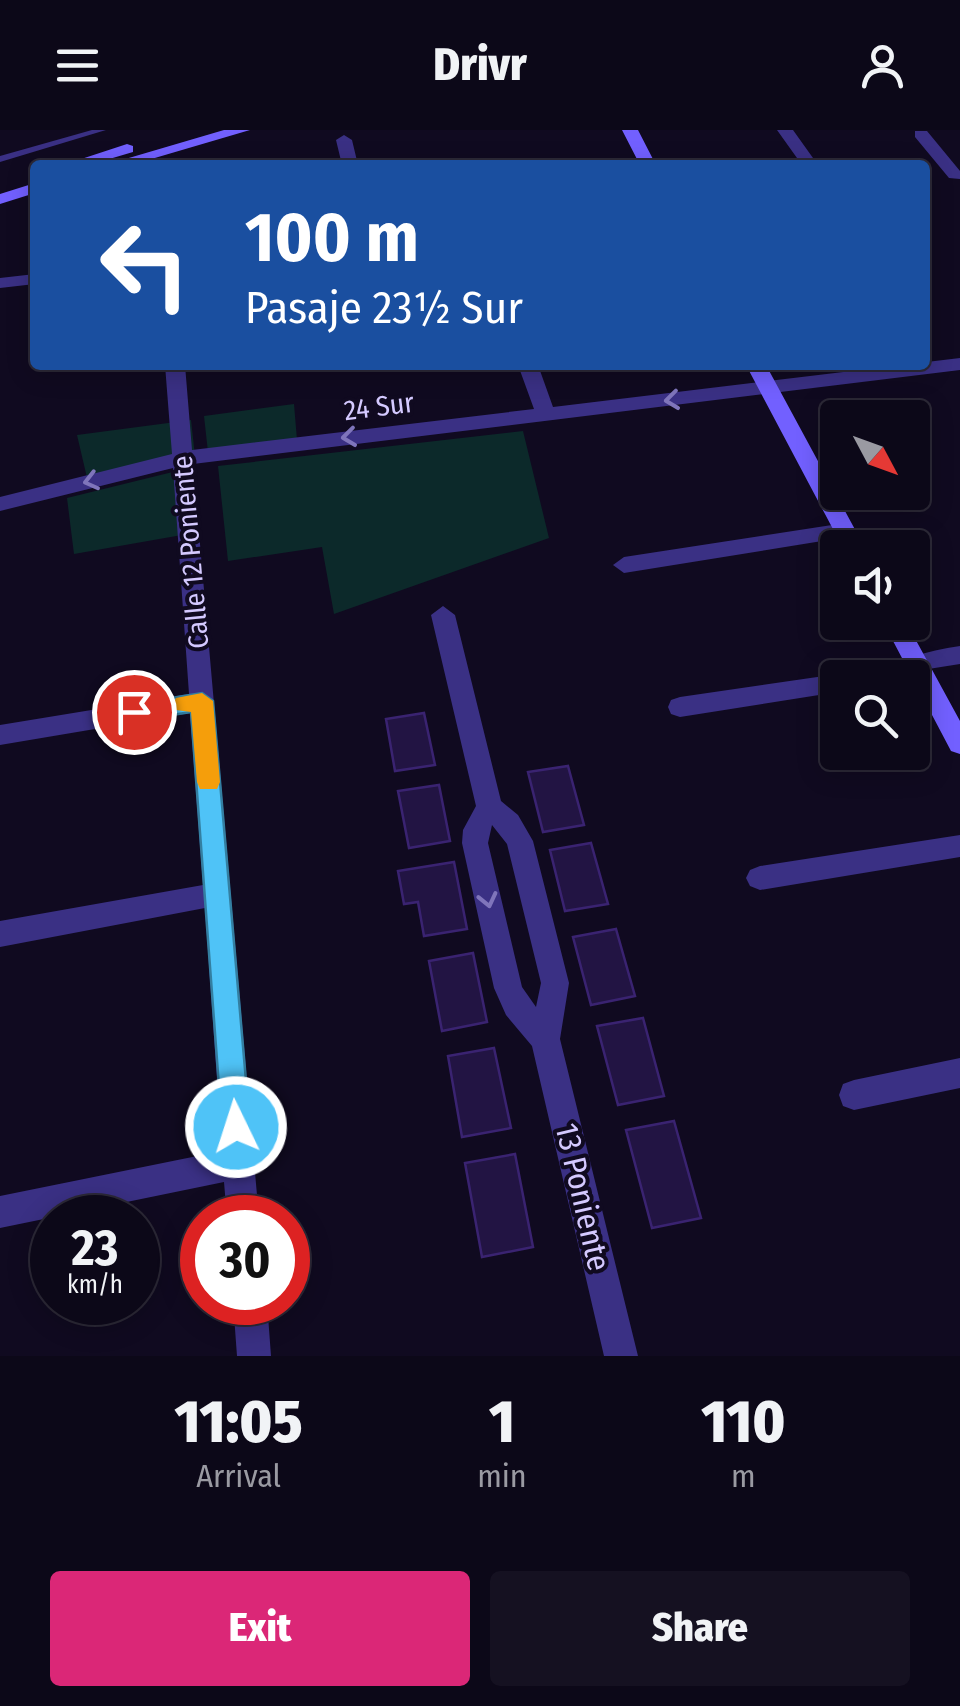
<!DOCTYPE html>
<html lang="en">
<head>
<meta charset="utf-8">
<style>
	:root { --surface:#0c0818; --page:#151121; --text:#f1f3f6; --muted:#9a9aa2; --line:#2c2937; --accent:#db2777 }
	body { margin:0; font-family:"Fira Sans Condensed",sans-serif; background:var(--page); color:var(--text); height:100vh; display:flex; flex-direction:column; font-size:38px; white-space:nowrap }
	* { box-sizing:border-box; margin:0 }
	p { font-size:32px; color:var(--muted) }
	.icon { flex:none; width:55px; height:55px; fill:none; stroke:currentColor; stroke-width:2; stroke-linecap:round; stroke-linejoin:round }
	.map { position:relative; height:1226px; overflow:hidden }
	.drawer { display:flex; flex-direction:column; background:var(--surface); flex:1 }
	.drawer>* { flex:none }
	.top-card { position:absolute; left:30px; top:30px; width:900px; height:210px; border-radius:10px; box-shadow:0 5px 25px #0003,0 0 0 2px var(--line); background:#1a4fa0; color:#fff; overflow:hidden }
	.needle { width:65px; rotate:131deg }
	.buttons { position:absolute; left:820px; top:270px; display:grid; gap:20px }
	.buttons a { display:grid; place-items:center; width:110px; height:110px; border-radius:10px; background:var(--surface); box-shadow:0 5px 25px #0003,0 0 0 2px var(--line); font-size:50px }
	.speed { position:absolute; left:30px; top:1065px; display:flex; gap:20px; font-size:50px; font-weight:700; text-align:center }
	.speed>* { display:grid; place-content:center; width:130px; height:130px; border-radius:50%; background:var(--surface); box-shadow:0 5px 25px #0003,0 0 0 2px var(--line); line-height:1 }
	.speed small { font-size:25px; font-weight:400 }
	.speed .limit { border:15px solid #d22; background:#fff; color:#111 }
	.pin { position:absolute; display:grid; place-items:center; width:85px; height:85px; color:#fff; margin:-42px; border:5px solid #fff; border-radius:50%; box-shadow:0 2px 10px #0007 }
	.me { position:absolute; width:110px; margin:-55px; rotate:356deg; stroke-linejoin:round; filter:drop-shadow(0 0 8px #0008) }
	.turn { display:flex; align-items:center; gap:35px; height:210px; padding:0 50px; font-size:45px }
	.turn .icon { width:130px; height:130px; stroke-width:2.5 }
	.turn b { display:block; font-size:70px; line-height:85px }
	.eta { display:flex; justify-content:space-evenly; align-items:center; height:170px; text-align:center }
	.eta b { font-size:60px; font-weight:800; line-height:70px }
	.button { display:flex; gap:20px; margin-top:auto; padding:20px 50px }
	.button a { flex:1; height:115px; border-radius:10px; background:var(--accent); color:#fff; font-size:40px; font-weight:800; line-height:115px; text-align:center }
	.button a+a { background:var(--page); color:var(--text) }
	header { display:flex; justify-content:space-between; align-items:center; height:130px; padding:0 50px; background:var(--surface); font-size:45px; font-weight:800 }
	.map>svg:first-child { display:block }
	.green { fill:#0c292a }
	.building { fill:#221443; stroke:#3a2371; stroke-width:2.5 }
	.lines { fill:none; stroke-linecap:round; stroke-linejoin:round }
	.lane { fill:#3a3084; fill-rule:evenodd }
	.street { fill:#3a3084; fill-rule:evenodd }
	.secondary { fill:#7260ff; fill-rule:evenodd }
	.oneway { stroke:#7f75bb }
	.route { fill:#4fc3f7; stroke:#337fa1; stroke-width:2.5 }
	.slow { fill:#f59e0b }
	.labels { text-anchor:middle; stroke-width:8; stroke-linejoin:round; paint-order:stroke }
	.street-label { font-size:28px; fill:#d4c9ff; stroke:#100a20 }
	.near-street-label { font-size:32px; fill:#d4c9ff; stroke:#100a20 }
</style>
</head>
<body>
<header><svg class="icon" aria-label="menu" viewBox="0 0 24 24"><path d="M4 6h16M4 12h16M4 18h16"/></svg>Drivr<svg class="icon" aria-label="person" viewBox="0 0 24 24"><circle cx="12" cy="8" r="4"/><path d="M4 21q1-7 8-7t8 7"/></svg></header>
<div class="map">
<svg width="960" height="1226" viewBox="0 0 960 1226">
	<rect width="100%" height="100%" fill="#100a20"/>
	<path class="green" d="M 294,274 L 297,310 L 208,322 L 204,286 Z
		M 191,290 L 195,326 L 88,352 L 77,305 Z
		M 523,301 L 549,408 L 334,484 L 322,417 L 228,431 L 218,336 Z
		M 193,337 L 199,402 L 74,424 L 67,368 Z"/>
	<path class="building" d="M 424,583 L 435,635 L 395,641 L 386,589 Z
		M 568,636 L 584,695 L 543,702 L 528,642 Z
		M 439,655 L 450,711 L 409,718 L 398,661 Z
		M 591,713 L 608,774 L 565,781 L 550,720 Z
		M 454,732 L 467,799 L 424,806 L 418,772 L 404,774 L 398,741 Z
		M 616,799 L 635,866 L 591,875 L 573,807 Z
		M 473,823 L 487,892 L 442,901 L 429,831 Z
		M 643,888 L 664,966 L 618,975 L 597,896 Z
		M 494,918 L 511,998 L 462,1007 L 448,926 Z
		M 674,991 L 701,1088 L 652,1098 L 626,1000 Z
		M 515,1024 L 533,1117 L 482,1127 L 465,1033 Z"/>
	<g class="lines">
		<path class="lane" d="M 92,0 L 106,0 L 0,32 L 0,26 Z"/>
		<path class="street" d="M 777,0 L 793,0 L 818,35 L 802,35 Z
			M 915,1 L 927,1 L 960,41 L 960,49 L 949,48 L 915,7 Z
			M 344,5 L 352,10 L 358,35 L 342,35 L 336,10 Z
			M 35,144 L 35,154 L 0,158 L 0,148 Z
			M 960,228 L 960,240 L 193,334 L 259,1088 L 227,1088 L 224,1052 L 0,1098 L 0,1066 L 222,1021 L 205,778 L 0,817 L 0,791 L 203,755 L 190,583 L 0,615 L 0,595 L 189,564 L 173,338 L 0,381 L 0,367 L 172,324 L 165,235 L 185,235 L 192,320 L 534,279 L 518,235 L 538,235 L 553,277 Z
			M 845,393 L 856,401 L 853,406 L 624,443 L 613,435 L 624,427 Z
			M 443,476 L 455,485 L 501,671 L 518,685 L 533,711 L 569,853 L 560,909 L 638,1226 L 604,1226 L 532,916 L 506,885 L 494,858 L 462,713 L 463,700 L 476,676 L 431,485 ZM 492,695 L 507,714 L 541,853 L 536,877 L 522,857 L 488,713 Z
			M 960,516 L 960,534 L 922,540 L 911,548 L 861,548 L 865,541 C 897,531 926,521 960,516 Z
			M 838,544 L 847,548 L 838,548 L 838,562 L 680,587 L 671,584 L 668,577 L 671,570 L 680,567 Z
			M 960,705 L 960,727 L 760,760 L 750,756 L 746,748 L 750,740 L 760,736 Z
			M 960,928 L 960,958 L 854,980 L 843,976 L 839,965 L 843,954 L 854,950 Z
			M 233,1172 L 267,1172 L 271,1226 L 237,1226 Z"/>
		<path class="secondary" d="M 224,0 L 250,0 L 131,35 L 105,35 Z
			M 622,0 L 638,0 L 656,35 L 640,35 Z
			M 127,14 L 133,16 L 133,22 L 89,35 L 63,35 Z
			M 35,53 L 35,63 L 0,74 L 0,64 Z
			M 746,235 L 766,235 L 865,418 L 843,418 Z
			M 883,492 L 906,492 L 960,591 L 960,624 L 951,621 Z"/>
	</g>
	<defs><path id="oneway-chevron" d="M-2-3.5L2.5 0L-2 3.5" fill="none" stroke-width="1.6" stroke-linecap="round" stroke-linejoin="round" transform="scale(2.5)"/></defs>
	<g class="oneway">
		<use href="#oneway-chevron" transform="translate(672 270) rotate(173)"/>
		<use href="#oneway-chevron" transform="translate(349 307) rotate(173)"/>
		<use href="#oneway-chevron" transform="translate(91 351) rotate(166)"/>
		<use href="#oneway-chevron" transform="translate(488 770) rotate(77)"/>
	</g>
	<path class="route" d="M 202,563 L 213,571 L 250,997 L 246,1007 L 236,1011 L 226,1007 L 222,997 L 191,582 L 134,591 L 123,582 L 134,574 Z"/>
	<path class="slow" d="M 202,563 L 213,571 L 220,652 L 217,659 L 200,659 L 197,652 L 191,582 L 176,580 L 173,574 L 176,568 Z"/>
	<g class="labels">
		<g class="street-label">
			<text transform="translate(379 276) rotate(-7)" y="10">24 Sur</text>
			<text transform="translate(190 422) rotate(-95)" y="10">Calle 12 Poniente</text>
		</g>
		<g class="near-street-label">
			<text transform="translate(583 1067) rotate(77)" y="11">13 Poniente</text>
		</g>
	</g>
</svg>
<div class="buttons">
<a><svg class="needle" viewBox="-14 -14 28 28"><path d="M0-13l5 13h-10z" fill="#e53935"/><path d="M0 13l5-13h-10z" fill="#9a9aa2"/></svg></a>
<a><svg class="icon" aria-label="sound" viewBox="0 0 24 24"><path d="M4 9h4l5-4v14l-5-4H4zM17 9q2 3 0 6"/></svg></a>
<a><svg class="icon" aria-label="search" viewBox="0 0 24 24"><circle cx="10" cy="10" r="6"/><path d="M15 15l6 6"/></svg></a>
</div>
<div class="speed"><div>23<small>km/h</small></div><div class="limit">30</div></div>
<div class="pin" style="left:134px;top:582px;background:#d93025"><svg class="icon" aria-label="arrive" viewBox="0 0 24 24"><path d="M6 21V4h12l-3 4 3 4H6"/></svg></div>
<svg class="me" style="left:236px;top:997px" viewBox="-20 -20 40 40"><circle r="17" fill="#4fc3f7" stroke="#fff" stroke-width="3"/><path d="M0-11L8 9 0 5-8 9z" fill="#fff"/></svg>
<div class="top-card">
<div class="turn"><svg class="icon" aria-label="left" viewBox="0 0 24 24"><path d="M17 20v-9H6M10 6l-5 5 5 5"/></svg><div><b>100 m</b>Pasaje 23½ Sur</div></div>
</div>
</div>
<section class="drawer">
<div class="eta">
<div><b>11:05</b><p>Arrival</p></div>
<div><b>1</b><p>min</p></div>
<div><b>110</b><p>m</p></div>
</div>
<div class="button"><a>Exit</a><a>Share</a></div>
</section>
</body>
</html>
